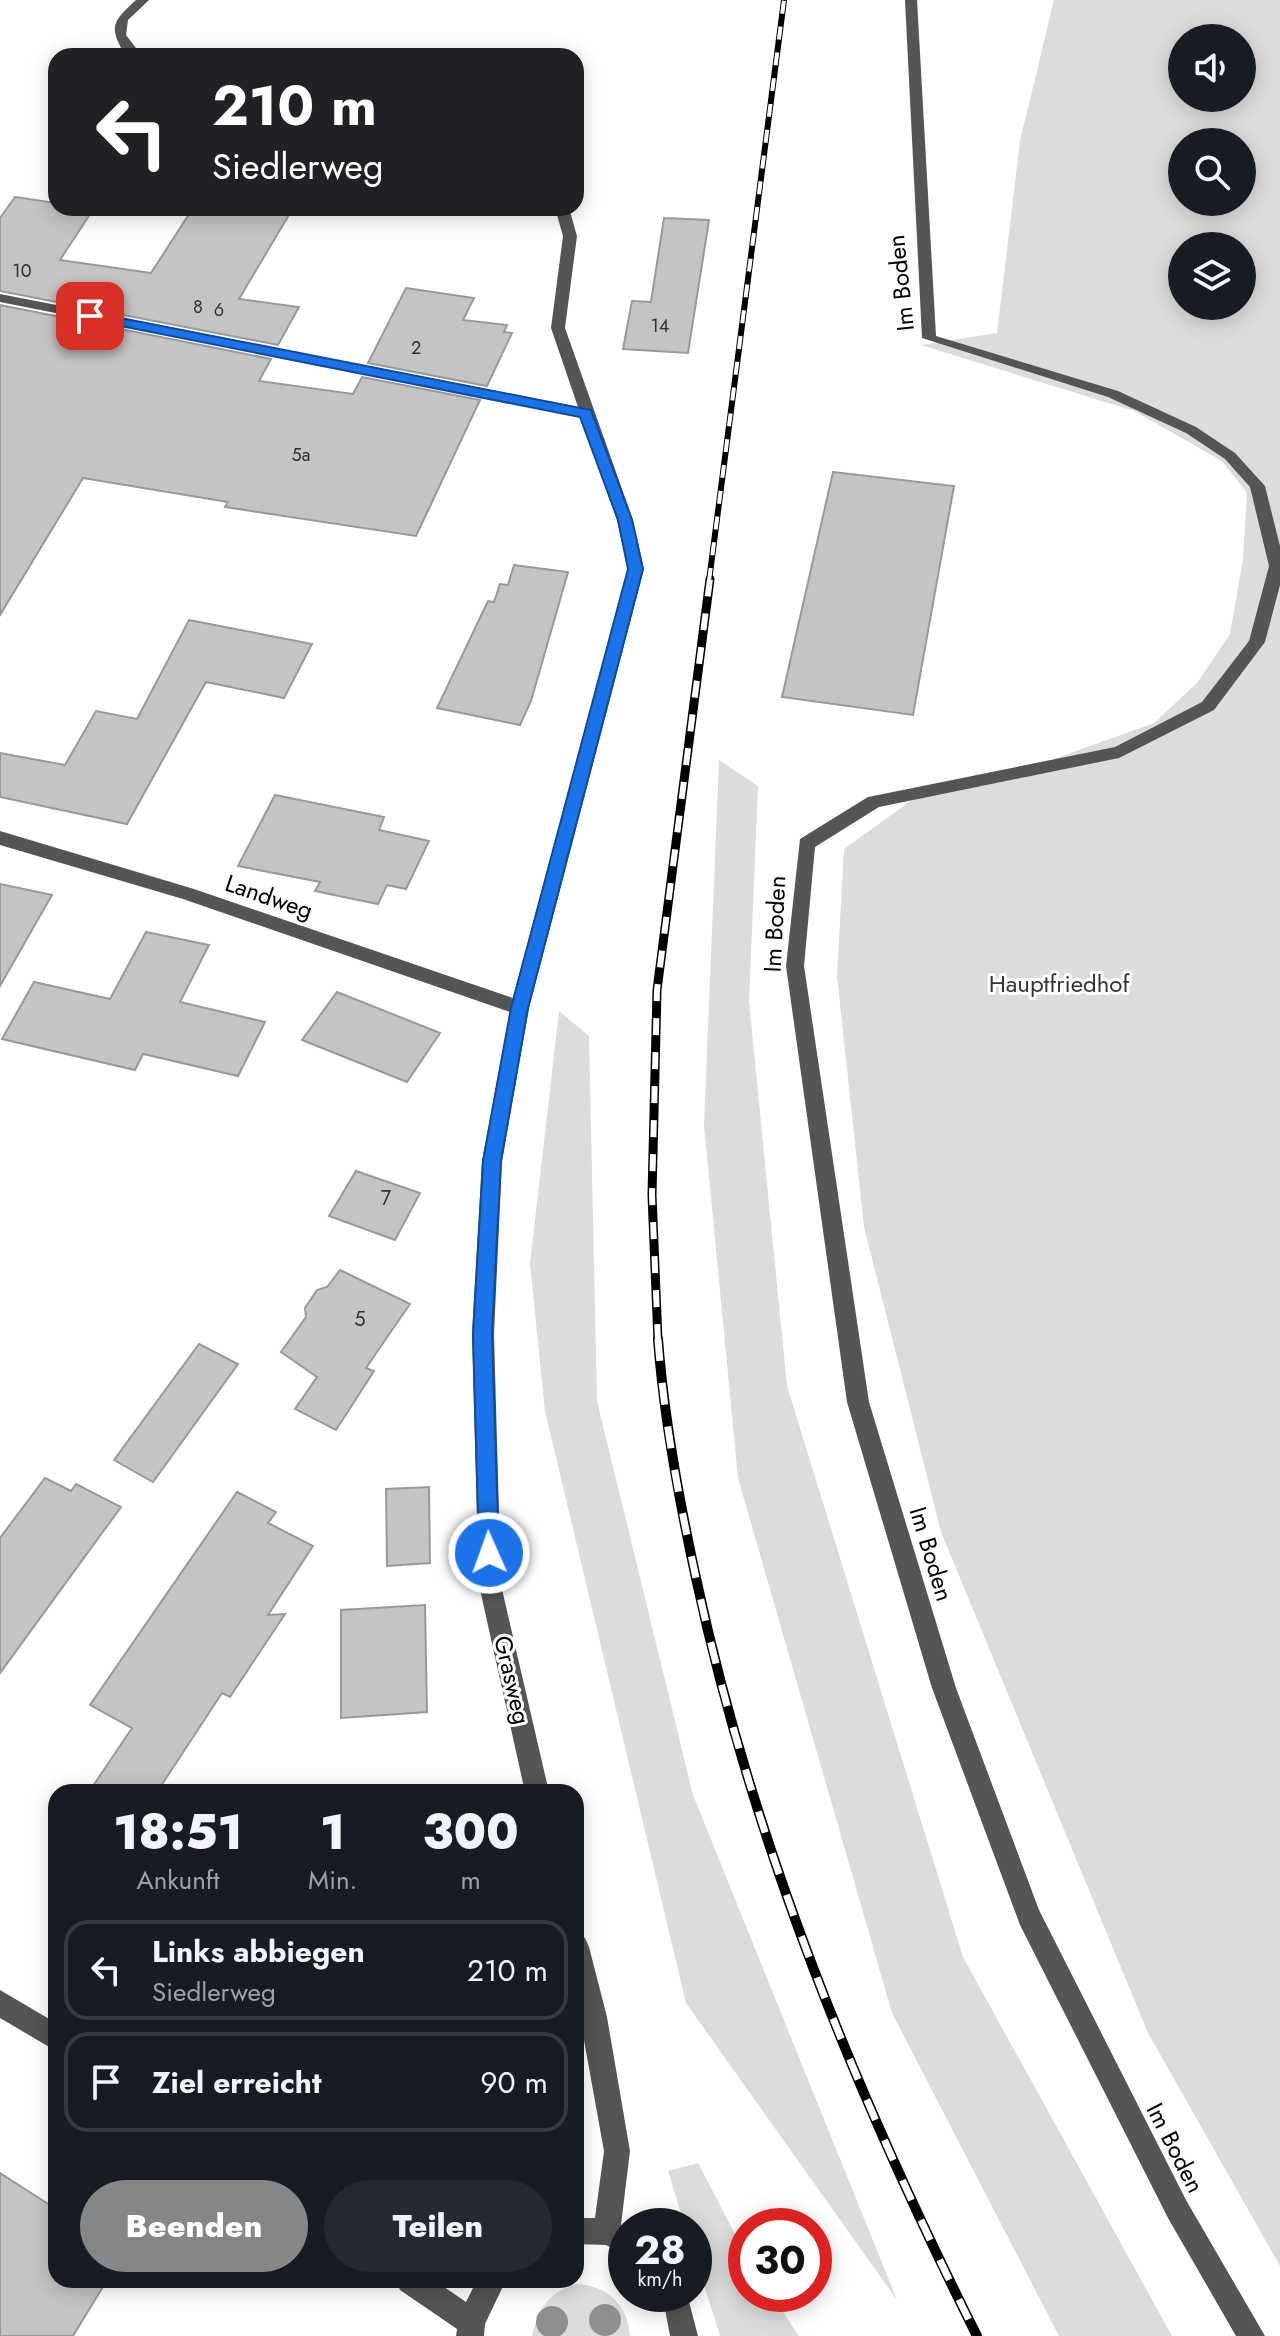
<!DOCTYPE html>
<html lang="de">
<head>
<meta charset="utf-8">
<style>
	:root { --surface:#171b24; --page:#242831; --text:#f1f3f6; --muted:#9ea1a6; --line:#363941; --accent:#858687 }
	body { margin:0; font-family:Jost,sans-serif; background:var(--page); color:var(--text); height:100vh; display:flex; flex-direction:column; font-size:30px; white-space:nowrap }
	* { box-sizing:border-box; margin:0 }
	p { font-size:26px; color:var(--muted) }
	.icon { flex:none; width:44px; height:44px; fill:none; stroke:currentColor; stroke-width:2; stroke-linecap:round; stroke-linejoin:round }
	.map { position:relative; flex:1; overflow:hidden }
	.drawer { position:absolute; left:48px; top:1784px; width:536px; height:504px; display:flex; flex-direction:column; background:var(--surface); border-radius:24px; box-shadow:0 4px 20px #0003 }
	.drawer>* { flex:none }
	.banner { position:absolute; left:48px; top:48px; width:536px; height:168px; border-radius:24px; box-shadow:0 4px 20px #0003; background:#202124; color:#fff; overflow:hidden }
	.buttons { position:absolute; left:1168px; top:24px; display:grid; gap:16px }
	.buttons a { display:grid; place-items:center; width:88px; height:88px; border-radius:50%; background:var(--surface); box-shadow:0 4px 20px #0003; font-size:40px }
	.speed { position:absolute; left:608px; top:2208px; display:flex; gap:16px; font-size:40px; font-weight:700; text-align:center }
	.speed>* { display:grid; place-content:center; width:104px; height:104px; border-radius:50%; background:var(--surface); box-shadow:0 4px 20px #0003; line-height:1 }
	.speed small { font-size:20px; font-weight:400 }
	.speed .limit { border:12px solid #d22; background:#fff; color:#111 }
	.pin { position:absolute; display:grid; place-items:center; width:68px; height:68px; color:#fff; margin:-34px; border-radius:16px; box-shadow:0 4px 12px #0006 }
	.me { position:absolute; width:88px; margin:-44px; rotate:358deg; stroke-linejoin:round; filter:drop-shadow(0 0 6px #0008) }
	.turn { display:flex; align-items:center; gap:28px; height:168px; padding:0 32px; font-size:36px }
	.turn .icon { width:104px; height:104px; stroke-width:2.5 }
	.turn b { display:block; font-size:56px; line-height:68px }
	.eta { display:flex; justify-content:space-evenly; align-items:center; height:136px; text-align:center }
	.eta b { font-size:48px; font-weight:800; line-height:56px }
	.button { display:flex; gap:16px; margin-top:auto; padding:16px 32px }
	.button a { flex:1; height:92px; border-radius:48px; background:var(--accent); color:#fff; font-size:32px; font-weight:800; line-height:92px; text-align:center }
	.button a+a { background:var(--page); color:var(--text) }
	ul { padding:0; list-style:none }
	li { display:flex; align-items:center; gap:24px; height:100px; margin:0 16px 12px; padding:0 16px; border:4px solid var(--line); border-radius:24px }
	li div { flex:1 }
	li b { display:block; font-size:30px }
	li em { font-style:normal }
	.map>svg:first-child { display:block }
	.green { fill:#dcdcdc; fill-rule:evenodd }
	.building { fill:#c4c4c4; stroke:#999; stroke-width:2 }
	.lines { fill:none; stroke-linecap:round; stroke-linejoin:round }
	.minor { fill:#555; fill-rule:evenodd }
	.rail-far2-casing { stroke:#000; stroke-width:6 }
	.rail-far1-casing { stroke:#000; stroke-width:9 }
	.rail-casing { stroke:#000; stroke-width:10 }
	.rail-far2 { stroke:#fff; stroke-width:4; stroke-dasharray:13; stroke-linecap:butt }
	.rail-far1 { stroke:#fff; stroke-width:6; stroke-dasharray:17; stroke-linecap:butt }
	.rail { stroke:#fff; stroke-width:7; stroke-dasharray:22; stroke-linecap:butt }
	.tree { fill:#8f8f8f }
	.route { fill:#1a73e8; stroke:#114b97; stroke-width:2 }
	.labels { text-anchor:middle; stroke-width:6; stroke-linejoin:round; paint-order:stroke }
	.far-number-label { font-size:18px; fill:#313131 }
	.number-label { font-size:20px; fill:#313131 }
	.street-label { font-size:24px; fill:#000; stroke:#fff }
	.park-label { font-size:24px; fill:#333; stroke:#fff }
</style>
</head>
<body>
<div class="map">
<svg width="1280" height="2336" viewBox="0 0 1280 2336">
	<rect width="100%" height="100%" fill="#fff"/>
	<path class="green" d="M 1054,0 L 1280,0 L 1280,2266 L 1148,2033 L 941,1532 L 864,1227 L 837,976 L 844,849 L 934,784 L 1051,760 L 1154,723 L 1197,683 L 1230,634 L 1243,559 L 1247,493 L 1222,461 L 1134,411 L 921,345 L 997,333 L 1020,141 ZM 1182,38 L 1242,38 L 1242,98 L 1182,98 ZM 1182,142 L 1242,142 L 1242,202 L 1182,202 ZM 1182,246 L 1242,246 L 1242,306 L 1182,306 Z
		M 719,760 L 758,786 L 749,1001 L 787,1386 L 963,1957 L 1172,2336 L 1059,2336 L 892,2013 L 738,1478 L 704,1125 Z
		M 559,1011 L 589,1036 L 597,1401 L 693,1795 L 897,2300 L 686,2003 L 545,1411 L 530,1264 Z
		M 698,2163 L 746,2255 L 746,2294 L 771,2294 L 799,2336 L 720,2336 L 694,2253 L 694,2226 L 685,2226 L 668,2171 Z
		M 577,2284 C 608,2286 628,2305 630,2336 L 532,2336 C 539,2308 548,2292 577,2284 Z"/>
	<path class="building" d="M 15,197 L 56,203 L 56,208 L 94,208 L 60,260 L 151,273 L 193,208 L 293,208 L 239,299 L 299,307 L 278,345 L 0,291 L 0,218 Z
		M 664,218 L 709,220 L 688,353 L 623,349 L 632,301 L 651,302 Z
		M 406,288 L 474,298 L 463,320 L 507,325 L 504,332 L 512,333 L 487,386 L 368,363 Z
		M 0,305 L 271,359 L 259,381 L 353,394 L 362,377 L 480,400 L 416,536 L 225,507 L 228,502 L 83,478 L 0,615 Z
		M 833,472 L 954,486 L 913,715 L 782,697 Z
		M 514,565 L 568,572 L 531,701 L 520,725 L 437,708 L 488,601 L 494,602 L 500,584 L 508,585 Z
		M 189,620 L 312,644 L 284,698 L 206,682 L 127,824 L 0,797 L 0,753 L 65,765 L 96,711 L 137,719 Z
		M 275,795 L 384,817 L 379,830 L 429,841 L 406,889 L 387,885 L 378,904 L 315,891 L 320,882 L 238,866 Z
		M 0,884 L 52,895 L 0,986 Z
		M 146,932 L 209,945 L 180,1002 L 265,1022 L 238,1076 L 143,1054 L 135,1070 L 2,1039 L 34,982 L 110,999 Z
		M 337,992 L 440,1033 L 407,1082 L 302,1040 Z
		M 356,1171 L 420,1193 L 395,1240 L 329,1216 Z
		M 340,1270 L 410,1304 L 366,1368 L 374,1371 L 336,1430 L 295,1409 L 317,1377 L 281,1352 L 306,1317 L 305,1308 L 317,1290 L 327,1287 Z
		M 199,1344 L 238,1364 L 153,1482 L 114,1460 Z
		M 45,1478 L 71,1491 L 76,1484 L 121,1507 L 0,1673 L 0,1538 Z
		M 429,1487 L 430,1563 L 387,1566 L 386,1489 Z
		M 237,1492 L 276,1512 L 268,1523 L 313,1546 L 268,1615 L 285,1614 L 230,1697 L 222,1693 L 157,1792 L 89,1792 L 132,1728 L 90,1705 Z
		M 425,1605 L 427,1712 L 341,1718 L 341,1610 Z
		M 0,2173 L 56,2209 L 56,2280 L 107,2280 L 73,2336 L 0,2336 Z"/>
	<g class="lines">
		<path class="minor" d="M 136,0 L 149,0 L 128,20 L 126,35 L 142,56 L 126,56 C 108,27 112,22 136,0 Z
			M 905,0 L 917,0 L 936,336 L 1118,391 L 1196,427 L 1235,453 L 1265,486 L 1280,546 L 1280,585 L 1265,642 L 1214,710 L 1119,758 L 879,807 L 815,847 L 804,966 L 869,1402 L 956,1688 L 1039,1910 L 1186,2200 L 1265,2336 L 1236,2336 L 1168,2218 L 1020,1925 L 932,1688 L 847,1402 L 786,966 L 800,839 L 868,797 L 1115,747 L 1202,702 L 1249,641 L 1269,566 L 1250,487 L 1225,459 L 1186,433 L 1108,397 L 922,338 Z
			M 555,208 L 569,208 L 577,236 L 565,328 L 633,520 L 644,569 L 529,1008 L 502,1161 L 494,1334 L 501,1585 L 549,1792 L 525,1792 L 479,1585 L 472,1334 L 482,1161 L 510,1012 L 183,899 L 0,845 L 0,831 L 194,889 L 513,998 L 628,569 L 617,520 L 581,417 L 0,302 L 0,294 L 578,407 L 551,328 L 563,236 Z
			M 576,1934 L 585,1938 L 589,1947 L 607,2017 L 630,2151 L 621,2225 L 626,2227 L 626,2255 L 606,2245 L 576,2244 L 576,2218 L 595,2218 L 604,2151 L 576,1996 Z
			M 0,1990 L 56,2023 L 56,2051 L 0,2018 Z
			M 396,2280 L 434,2280 L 466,2302 L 477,2280 L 506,2280 L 485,2324 L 484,2336 L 456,2336 L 457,2329 L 400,2290 Z
			M 658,2294 L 687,2294 L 698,2336 L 670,2336 L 665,2309 Z"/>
		<defs>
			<path id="rail-far2" d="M 709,581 L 784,0"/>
			<path id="rail-far1" d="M 658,1341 L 652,1195 L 657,990 L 710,579"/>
			<path id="rail" d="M 658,1339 C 664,1420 679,1500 696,1578 C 753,1844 856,2094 977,2336"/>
		</defs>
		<use href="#rail-far2" class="rail-far2-casing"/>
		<use href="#rail-far1" class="rail-far1-casing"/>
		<use href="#rail" class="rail-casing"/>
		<use href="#rail-far2" class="rail-far2"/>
		<use href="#rail-far1" class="rail-far1"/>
		<use href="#rail" class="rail"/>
	</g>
	<g class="tree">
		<circle cx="605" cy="2320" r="16"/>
		<circle cx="552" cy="2322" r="16"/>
	</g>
	<path class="route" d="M 90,312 L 591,410 L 632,520 L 643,569 L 528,1008 L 501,1161 L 492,1334 L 499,1553 L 496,1560 L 489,1563 L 482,1560 L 479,1553 L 473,1334 L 483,1161 L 511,1008 L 628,569 L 618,520 L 580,417 L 85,319 L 85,313 Z"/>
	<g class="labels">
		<g class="far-number-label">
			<text x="22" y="277">10</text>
			<text x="198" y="313">8</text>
			<text x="219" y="316">6</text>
			<text x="660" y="332">14</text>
			<text x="416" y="354">2</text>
			<text x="301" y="461">5a</text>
		</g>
		<g class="number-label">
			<text x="386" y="1205">7</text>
			<text x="360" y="1326">5</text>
		</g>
		<g class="street-label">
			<text transform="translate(901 283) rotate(-96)" y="8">Im Boden</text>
			<text transform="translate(269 897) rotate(19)" y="8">Landweg</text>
			<text transform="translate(775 924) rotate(-87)" y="8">Im Boden</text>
			<text transform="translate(931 1554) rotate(73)" y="8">Im Boden</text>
			<text transform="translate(512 1680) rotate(77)" y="8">Grasweg</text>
			<text transform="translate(1175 2148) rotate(63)" y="8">Im Boden</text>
		</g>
		<g class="park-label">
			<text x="1059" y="992">Hauptfriedhof</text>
		</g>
	</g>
</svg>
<div class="buttons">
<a><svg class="icon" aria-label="sound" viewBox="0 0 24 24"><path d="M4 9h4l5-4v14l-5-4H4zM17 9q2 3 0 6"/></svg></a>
<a><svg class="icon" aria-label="search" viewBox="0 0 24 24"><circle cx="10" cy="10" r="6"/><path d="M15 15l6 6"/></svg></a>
<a><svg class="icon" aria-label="layers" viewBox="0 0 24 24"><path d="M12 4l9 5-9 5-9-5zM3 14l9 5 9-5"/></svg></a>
</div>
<div class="speed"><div>28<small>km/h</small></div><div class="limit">30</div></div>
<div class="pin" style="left:90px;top:316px;background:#d93025"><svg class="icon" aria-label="arrive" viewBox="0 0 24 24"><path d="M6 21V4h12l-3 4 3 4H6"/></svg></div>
<svg class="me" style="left:489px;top:1553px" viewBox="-20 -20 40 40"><circle r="17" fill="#1a73e8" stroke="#fff" stroke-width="3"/><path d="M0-11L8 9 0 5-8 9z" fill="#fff"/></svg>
<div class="banner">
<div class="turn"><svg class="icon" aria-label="left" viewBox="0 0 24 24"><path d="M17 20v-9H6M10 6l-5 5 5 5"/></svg><div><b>210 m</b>Siedlerweg</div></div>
</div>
<section class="drawer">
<div class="eta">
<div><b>18:51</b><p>Ankunft</p></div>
<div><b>1</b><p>Min.</p></div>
<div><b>300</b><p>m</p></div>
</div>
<ul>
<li><svg class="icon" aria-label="left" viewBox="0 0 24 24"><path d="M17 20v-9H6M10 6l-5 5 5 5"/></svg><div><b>Links abbiegen</b><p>Siedlerweg</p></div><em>210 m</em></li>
<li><svg class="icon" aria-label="arrive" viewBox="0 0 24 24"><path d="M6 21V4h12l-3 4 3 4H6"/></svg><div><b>Ziel erreicht</b></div><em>90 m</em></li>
</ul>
<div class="button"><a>Beenden</a><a>Teilen</a></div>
</section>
</div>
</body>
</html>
